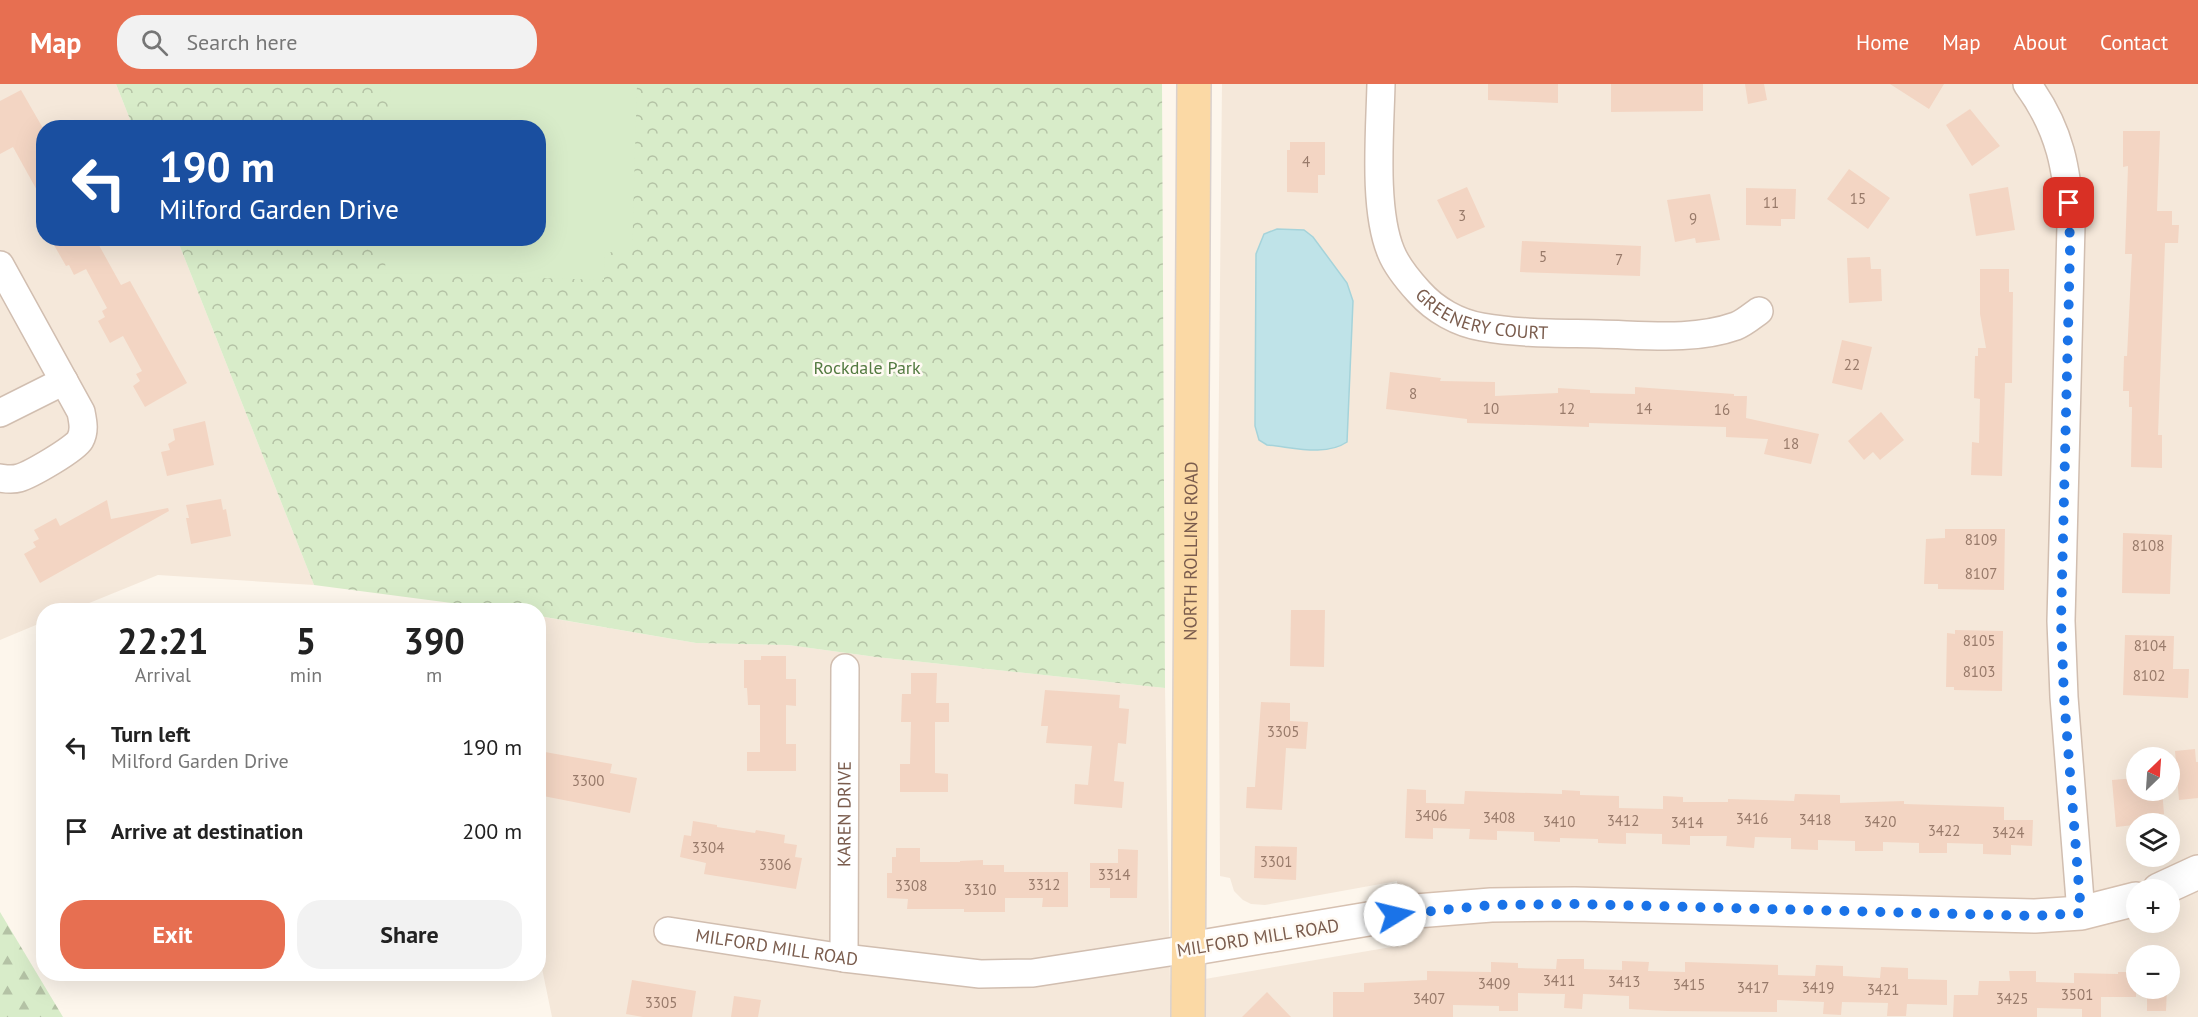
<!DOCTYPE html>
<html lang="en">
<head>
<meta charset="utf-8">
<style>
	:root { --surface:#fff; --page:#f2f2f2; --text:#222; --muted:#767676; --accent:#e76f51 }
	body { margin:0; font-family:"PT Sans",sans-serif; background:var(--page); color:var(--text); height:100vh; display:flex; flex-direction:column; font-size:22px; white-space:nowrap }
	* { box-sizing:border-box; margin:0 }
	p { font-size:20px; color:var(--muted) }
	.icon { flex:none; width:33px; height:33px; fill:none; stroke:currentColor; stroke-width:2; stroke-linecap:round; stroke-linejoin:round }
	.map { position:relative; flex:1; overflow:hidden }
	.drawer { position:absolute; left:36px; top:519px; width:510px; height:378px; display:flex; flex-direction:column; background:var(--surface); border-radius:24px; box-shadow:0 6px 24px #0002 }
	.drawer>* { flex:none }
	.guide { position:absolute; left:36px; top:36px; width:510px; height:126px; border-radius:24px; box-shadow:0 6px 24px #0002; background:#1a4fa0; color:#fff; overflow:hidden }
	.needle { width:39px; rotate:25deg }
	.controls { position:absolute; left:2126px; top:663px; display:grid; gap:12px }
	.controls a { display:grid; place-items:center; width:54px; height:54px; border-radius:50%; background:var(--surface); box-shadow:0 6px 24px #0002; font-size:30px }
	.pin { position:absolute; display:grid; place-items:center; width:51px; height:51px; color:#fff; margin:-26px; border-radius:12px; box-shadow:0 3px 9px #0006 }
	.me { position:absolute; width:66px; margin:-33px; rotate:81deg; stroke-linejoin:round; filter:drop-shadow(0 0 4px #0008) }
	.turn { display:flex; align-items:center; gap:21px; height:126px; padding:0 24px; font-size:27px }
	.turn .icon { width:78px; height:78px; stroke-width:2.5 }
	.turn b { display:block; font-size:42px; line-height:51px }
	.eta { display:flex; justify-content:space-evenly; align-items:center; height:102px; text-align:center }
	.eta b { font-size:36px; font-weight:800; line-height:42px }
	.button { display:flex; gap:12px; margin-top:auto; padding:12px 24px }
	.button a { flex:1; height:69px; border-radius:24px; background:var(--accent); color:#fff; font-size:24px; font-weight:800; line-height:69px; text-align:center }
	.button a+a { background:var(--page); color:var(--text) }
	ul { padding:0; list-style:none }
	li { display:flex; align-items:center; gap:18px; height:84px; padding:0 24px }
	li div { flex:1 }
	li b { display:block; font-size:22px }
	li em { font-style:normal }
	header { display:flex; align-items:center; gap:36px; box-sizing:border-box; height:84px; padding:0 30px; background:var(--accent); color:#fff }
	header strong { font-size:28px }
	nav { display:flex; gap:33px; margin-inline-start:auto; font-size:21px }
	.search { width:420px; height:54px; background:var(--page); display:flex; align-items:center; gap:15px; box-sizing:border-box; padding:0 21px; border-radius:24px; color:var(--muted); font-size:22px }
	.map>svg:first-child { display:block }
	.residential { fill:#f5e8da; fill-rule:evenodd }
	.forest { fill:url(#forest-firs) }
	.park { fill:url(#park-crowns) }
	.pitch { fill:#d8ecc9 }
	.water { fill:#bfe3e8; stroke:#a5d3da; stroke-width:1.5 }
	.building { fill:#f3d5c3 }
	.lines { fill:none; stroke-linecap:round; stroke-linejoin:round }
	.minor-casing { stroke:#d1beb0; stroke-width:30 }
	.secondary-casing { stroke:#d6c0b0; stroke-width:36 }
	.primary-casing { stroke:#dad1cd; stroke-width:36 }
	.minor { stroke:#fff; stroke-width:27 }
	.secondary { stroke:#fff; stroke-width:33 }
	.primary { stroke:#fbd9a5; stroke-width:33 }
	.route { stroke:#1a73e8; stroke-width:10; stroke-dasharray:0 18 }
	.labels { text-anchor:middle; stroke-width:5; stroke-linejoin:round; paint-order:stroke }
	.number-label { font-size:15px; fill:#987a6a }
	.street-label { font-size:18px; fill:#7a5c4d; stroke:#fffaf3 }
	.park-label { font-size:18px; fill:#537a41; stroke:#fffaf3 }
</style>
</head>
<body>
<header>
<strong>Map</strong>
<div class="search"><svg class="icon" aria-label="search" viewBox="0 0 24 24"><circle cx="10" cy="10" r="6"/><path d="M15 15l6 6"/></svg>Search here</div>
<nav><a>Home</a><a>Map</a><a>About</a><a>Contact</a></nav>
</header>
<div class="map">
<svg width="2198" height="933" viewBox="0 0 2198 933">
	<defs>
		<pattern id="forest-firs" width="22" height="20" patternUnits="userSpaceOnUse" patternTransform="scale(1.5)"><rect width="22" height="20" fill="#d8ecc9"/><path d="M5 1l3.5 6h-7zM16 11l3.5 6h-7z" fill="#b4c2a5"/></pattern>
		<pattern id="park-crowns" width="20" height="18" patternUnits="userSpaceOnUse" patternTransform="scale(1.5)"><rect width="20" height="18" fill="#d8ecc9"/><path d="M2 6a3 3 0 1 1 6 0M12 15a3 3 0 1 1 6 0" fill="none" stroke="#b4c2a5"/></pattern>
	</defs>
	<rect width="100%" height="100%" fill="#fdf6ec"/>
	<path class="residential" d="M 0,0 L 116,0 L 133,43 L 44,44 L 44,154 L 177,155 L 314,501 L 158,491 L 72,526 L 44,526 L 43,538 L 0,556 Z
		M 1222,0 L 2198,0 L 2198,933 L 552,933 L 538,865 L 538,532 L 696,559 L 788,561 L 876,573 L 1165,604 L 1170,901 L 1397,862 L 1397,797 L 1265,821 L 1251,820 L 1243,816 L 1234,807 L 1230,794 L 1220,792 L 1218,402 ZM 2136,674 L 2169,674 L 2169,706 L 2136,706 ZM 2136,740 L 2169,740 L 2169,772 L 2136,772 ZM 2136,806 L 2169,806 L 2169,838 L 2136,838 ZM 2136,872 L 2169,872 L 2169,904 L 2136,904 Z"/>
	<path class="forest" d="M 0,828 L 63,933 L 0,933 Z"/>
	<path class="park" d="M 116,0 L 1162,0 L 1165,604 L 876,573 L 788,561 L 696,559 L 539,532 L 538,526 L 505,526 L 314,501 L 177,155 L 538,154 L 538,44 L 133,43 Z"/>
	<path class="pitch" d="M 391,0 L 637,0 L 632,169 L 605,168 L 604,196 L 385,189 L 386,155 L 538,154 L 538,44 L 390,43 Z"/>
	<path class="water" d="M 1277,145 L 1304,146 L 1313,153 L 1347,199 L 1353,217 L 1347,358 C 1325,373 1292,363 1267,361 L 1259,356 L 1255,342 L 1256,170 L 1264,150 Z"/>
	<path class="building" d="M 1488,0 L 1558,0 L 1558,19 L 1488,16 Z
		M 1611,0 L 1703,0 L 1703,27 L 1611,28 Z
		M 1745,0 L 1764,0 L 1767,16 L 1748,20 Z
		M 1890,0 L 1944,0 L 1929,25 Z
		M 21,6 L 44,46 L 44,119 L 13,63 L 0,70 L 0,17 Z
		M 1970,25 L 2000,62 L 1972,82 L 1946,41 Z
		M 2123,47 L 2160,47 L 2157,127 L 2172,127 L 2172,141 L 2179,141 L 2178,159 L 2165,159 L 2158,351 L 2162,351 L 2162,384 L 2131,383 L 2132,323 L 2129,323 L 2129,307 L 2123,307 L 2124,272 L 2127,272 L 2132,170 L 2125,170 L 2128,82 L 2123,83 Z
		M 1290,58 L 1325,58 L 1325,91 L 1318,91 L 1318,109 L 1287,108 L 1287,66 L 1290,66 Z
		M 1849,85 L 1890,114 L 1868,145 L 1827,115 Z
		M 1467,103 L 1485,143 L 1457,155 L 1437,116 Z
		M 2008,103 L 2015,146 L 1976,152 L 1969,110 Z
		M 1746,104 L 1796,105 L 1795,135 L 1781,135 L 1781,142 L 1746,141 Z
		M 1710,110 L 1720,156 L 1696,159 L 1695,154 L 1675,158 L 1667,116 Z
		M 50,154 L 95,154 L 121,201 L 130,197 L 187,299 L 145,323 L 133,302 L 140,297 L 136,290 L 142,287 L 123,252 L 110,259 L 98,237 L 105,233 L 102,227 L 107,224 L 86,185 L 74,191 L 69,181 L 66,182 Z
		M 1522,157 L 1641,162 L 1640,192 L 1520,188 Z
		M 1870,173 L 1871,185 L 1881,185 L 1882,217 L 1849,219 L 1847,174 Z
		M 1980,185 L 2009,185 L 2009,208 L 2013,208 L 2012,299 L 2005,299 L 2002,392 L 1971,391 L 1972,358 L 1979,359 L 1980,315 L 1974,314 L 1975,272 L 1978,272 L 1978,264 L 1986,264 L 1980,230 Z
		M 1842,256 L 1872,263 L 1862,306 L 1832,299 Z
		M 1390,288 L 1441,294 L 1440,297 L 1495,298 L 1495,312 L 1558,309 L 1558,304 L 1590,306 L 1590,309 L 1635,310 L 1635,303 L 1734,310 L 1734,312 L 1747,312 L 1746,334 L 1819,350 L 1811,380 L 1764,370 L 1768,355 L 1726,353 L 1726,343 L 1589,339 L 1589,343 L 1467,339 L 1467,335 L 1386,325 Z
		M 1881,328 L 1904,356 L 1880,376 L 1873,368 L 1864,376 L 1848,357 Z
		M 205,337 L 214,381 L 167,392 L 161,368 L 170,366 L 168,360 L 175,356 L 173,345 Z
		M 221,415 L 223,426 L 226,425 L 231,452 L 191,460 L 186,434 L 189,434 L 186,421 Z
		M 107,416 L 111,435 L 168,424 L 169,427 L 40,499 L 24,470 L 36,463 L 33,458 L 39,455 L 34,446 L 56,434 L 60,442 Z
		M 1945,445 L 2005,445 L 2004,506 L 1938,505 L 1938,500 L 1924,500 L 1926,455 L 1945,454 Z
		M 2123,449 L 2172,451 L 2170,510 L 2122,509 Z
		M 1291,526 L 1325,526 L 1324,583 L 1290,582 Z
		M 1955,546 L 2003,547 L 2002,607 L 1954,606 L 1954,603 L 1946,603 L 1947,549 L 1955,550 Z
		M 2125,551 L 2174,552 L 2173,585 L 2189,585 L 2188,614 L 2123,611 Z
		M 761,572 L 786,572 L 786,595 L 796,595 L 796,622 L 786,621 L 786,660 L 796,660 L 796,687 L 747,687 L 747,668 L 760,668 L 760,621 L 748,621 L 747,604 L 744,604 L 744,576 L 761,576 Z
		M 911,589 L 937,589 L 936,619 L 949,619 L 949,638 L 935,638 L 935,689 L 948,690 L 948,708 L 900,708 L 900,680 L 910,680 L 911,638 L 901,638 L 902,610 L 911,610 Z
		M 1045,606 L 1120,611 L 1119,624 L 1129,625 L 1126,660 L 1118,659 L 1114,697 L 1124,698 L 1122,724 L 1074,720 L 1075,700 L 1088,701 L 1092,662 L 1046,659 L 1048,642 L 1041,642 Z
		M 1261,618 L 1290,619 L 1290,637 L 1308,638 L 1306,665 L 1286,664 L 1282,726 L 1246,724 L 1247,703 L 1255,703 Z
		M 2195,665 L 2196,678 L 2198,678 L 2198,714 L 2179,716 L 2175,667 Z
		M 545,668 L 612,680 L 610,689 L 637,694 L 630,729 L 538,711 L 538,700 Z
		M 2136,694 L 2136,706 L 2162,706 L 2164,730 L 2143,732 L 2143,740 L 2116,743 L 2112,696 Z
		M 1407,705 L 1426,706 L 1426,719 L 1464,720 L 1465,707 L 1562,710 L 1562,706 L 1580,707 L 1580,711 L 1619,712 L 1619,724 L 1663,725 L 1663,712 L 1683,713 L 1683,718 L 1728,718 L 1728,715 L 1794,717 L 1795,710 L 1840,711 L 1840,719 L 1904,717 L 1904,720 L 2004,723 L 2004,736 L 2033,736 L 2032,762 L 2011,761 L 2011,771 L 1983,770 L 1983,760 L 1947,759 L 1947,769 L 1919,769 L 1919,759 L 1883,758 L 1883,767 L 1855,767 L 1855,757 L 1818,756 L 1818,766 L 1791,765 L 1791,754 L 1755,753 L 1754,764 L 1726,762 L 1727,752 L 1690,752 L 1690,761 L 1662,760 L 1662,750 L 1626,749 L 1626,760 L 1598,759 L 1598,755 L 1560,754 L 1560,758 L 1534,757 L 1534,748 L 1497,747 L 1497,756 L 1469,755 L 1470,745 L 1433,744 L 1433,755 L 1405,754 Z
		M 693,737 L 717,741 L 717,743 L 755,749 L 756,746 L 785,751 L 784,759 L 797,761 L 795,773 L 802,774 L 796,805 L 704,790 L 706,779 L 680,773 L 684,751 L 691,752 Z
		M 1255,762 L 1297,763 L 1296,796 L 1254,794 Z
		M 896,764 L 920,764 L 920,778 L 960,778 L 960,777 L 983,776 L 983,781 L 1004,781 L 1004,788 L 1068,788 L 1068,823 L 1042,823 L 1043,814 L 1005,814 L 1005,828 L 964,828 L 964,825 L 907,825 L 908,815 L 887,814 L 887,789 L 892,789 L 892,773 L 896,773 Z
		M 1118,765 L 1138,766 L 1137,814 L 1110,814 L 1110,804 L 1090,804 L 1090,779 L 1118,779 Z
		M 1557,875 L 1584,875 L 1584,885 L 1622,886 L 1622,877 L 1649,878 L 1648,887 L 1685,888 L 1685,878 L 1778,881 L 1778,891 L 1815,892 L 1816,881 L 1843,882 L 1843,892 L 1880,894 L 1881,883 L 1908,884 L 1908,895 L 1947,896 L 1947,921 L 1907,920 L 1906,932 L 1887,932 L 1888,919 L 1842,918 L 1841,931 L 1823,930 L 1824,918 L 1777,916 L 1777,928 L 1667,927 L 1629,925 L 1629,912 L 1583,910 L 1582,925 L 1564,924 L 1565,910 L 1518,909 L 1518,927 L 1499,927 L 1499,922 L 1453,921 L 1453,933 L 1333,933 L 1333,908 L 1364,908 L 1364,899 L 1427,896 L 1427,887 L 1491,888 L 1491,878 L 1518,879 L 1518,884 L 1556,885 Z
		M 2009,887 L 2036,887 L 2036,898 L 2074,899 L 2074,889 L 2118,890 L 2118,888 L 2136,888 L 2136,913 L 2101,913 L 2101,933 L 2082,933 L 2082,925 L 2037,924 L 2037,933 L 1953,933 L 1954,911 L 1978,911 L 1979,897 L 2010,897 Z
		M 632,896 L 696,907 L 692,933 L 643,933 L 626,930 Z
		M 2147,904 L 2167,904 L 2166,927 L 2147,927 Z
		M 1267,908 L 1291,933 L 1242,933 Z
		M 734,912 L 761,916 L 758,933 L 731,933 Z"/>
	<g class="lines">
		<defs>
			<g id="minor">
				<path id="s1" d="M 1381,0 C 1380,47 1373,125 1391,168 C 1397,183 1408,196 1419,208 C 1435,226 1458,239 1482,243 C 1521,250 1561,249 1600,250 C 1645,251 1694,257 1736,242 C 1744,239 1752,232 1759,227"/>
				<path d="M 2027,0 C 2061,46 2067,86 2071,141 L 2061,537 L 2064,613 L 2081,829"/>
				<path d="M 0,181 L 81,328 C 83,338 85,347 80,356 C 75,365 30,391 19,394 C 12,396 7,395 0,394"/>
				<path d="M 0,329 L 64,297"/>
				<path id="s2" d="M 668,847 L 844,874 L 980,890 L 1033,889 L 1189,865"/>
				<path id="s3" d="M 844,874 L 845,584"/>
			</g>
			<path id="secondary" d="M 2159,806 L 2198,788
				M 1189,865 L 1416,827 L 1491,821 L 1575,820 L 2035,832 L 2081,829 L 2136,815"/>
			<g id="primary">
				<path id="s4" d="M 1188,933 L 1194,0"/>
			</g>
		</defs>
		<use href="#minor" class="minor-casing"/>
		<use href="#secondary" class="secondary-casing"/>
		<use href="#primary" class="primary-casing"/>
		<use href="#minor" class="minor"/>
		<use href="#secondary" class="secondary"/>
		<use href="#primary" class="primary"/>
	</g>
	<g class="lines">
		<path class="route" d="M 1395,831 L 1491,821 L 1575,820 L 2035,832 L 2081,829 L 2064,613 L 2061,537 L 2070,165 L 2069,119"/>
	</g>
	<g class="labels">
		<g class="number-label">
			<text x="1306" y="83">4</text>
			<text x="1858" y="120">15</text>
			<text x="1771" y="124">11</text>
			<text x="1462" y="137">3</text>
			<text x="1693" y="140">9</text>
			<text x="1543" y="178">5</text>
			<text x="1619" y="181">7</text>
			<text x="1852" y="286">22</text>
			<text x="1413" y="315">8</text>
			<text x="1491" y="330">10</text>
			<text x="1567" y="330">12</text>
			<text x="1644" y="330">14</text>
			<text x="1722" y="331">16</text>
			<text x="1791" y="365">18</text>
			<text x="1981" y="461">8109</text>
			<text x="2148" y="467">8108</text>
			<text x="1981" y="495">8107</text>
			<text x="1979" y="562">8105</text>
			<text x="2150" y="567">8104</text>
			<text x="1979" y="593">8103</text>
			<text x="2149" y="597">8102</text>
			<text x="1283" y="653">3305</text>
			<text x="588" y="702">3300</text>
			<text x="1431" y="737">3406</text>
			<text x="1499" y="739">3408</text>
			<text x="1752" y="740">3416</text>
			<text x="1815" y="741">3418</text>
			<text x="1623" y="742">3412</text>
			<text x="1559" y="743">3410</text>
			<text x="1880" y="743">3420</text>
			<text x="1687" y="744">3414</text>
			<text x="1944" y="752">3422</text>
			<text x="2008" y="754">3424</text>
			<text x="708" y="769">3304</text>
			<text x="1276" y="783">3301</text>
			<text x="775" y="786">3306</text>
			<text x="1114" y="796">3314</text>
			<text x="1044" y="806">3312</text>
			<text x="911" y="807">3308</text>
			<text x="980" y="811">3310</text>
			<text x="1559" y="902">3411</text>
			<text x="1624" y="903">3413</text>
			<text x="1494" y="905">3409</text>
			<text x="1689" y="906">3415</text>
			<text x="1753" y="909">3417</text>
			<text x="1818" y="909">3419</text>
			<text x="1883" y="911">3421</text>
			<text x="2077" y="916">3501</text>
			<text x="1429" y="920">3407</text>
			<text x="2012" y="920">3425</text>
			<text x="661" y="924">3305</text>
		</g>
		<g class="street-label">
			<text dy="6" stroke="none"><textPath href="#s1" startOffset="288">GREENERY COURT</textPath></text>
			<text dy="6" stroke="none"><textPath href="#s4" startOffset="466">NORTH ROLLING ROAD</textPath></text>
			<text dy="6" stroke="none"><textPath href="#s3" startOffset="144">KAREN DRIVE</textPath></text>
			<text transform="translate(1258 854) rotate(-9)" y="6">MILFORD MILL ROAD</text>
			<text dy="6" stroke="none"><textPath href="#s2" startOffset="110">MILFORD MILL ROAD</textPath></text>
		</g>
		<g class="park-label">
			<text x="867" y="290">Rockdale Park</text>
		</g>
	</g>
</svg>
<div class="controls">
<a><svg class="needle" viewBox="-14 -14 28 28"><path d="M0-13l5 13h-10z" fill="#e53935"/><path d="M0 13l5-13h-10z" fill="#767676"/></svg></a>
<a><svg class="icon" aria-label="layers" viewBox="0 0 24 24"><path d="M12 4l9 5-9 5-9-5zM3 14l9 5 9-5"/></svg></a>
<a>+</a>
<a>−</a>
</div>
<div class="pin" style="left:2069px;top:119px;background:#d93025"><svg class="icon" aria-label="arrive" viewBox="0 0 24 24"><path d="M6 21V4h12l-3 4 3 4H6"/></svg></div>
<svg class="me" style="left:1395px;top:831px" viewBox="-20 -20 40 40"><circle r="19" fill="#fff"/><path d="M0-13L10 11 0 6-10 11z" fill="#1a73e8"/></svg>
<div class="guide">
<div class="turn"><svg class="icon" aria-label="left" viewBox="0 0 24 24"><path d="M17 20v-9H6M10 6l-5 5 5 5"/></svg><div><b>190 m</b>Milford Garden Drive</div></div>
</div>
<section class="drawer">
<div class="eta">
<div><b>22:21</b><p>Arrival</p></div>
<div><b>5</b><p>min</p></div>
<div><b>390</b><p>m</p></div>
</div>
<ul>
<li><svg class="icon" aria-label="left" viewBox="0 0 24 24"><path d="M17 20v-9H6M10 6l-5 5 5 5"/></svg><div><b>Turn left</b><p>Milford Garden Drive</p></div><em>190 m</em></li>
<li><svg class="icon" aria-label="arrive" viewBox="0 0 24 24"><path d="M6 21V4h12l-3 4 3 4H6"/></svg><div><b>Arrive at destination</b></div><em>200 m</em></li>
</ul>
<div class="button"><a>Exit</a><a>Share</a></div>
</section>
</div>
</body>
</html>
